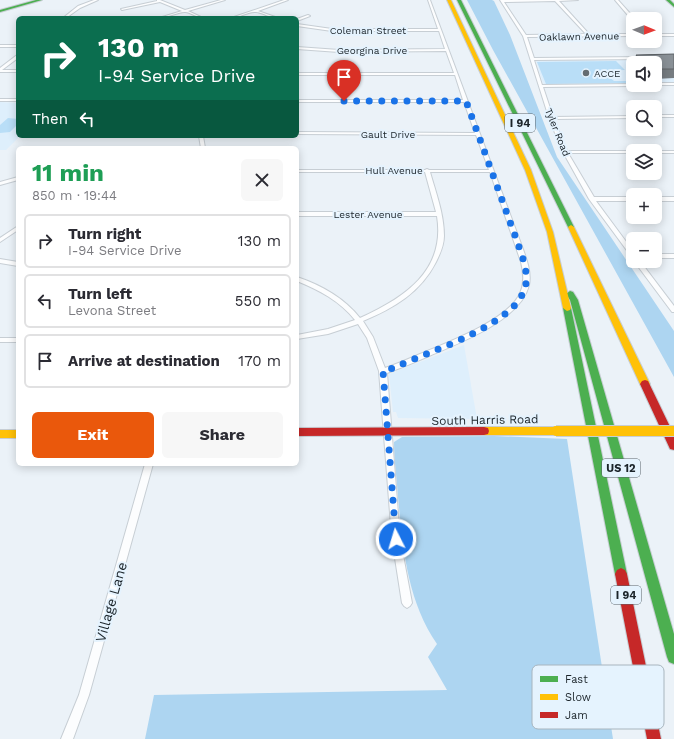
<!DOCTYPE html>
<html lang="en">
<head>
<meta charset="utf-8">
<style>
	:root { --surface:#fff; --page:#f7f7f7; --text:#2b2b33; --muted:#7c7c81; --line:#e1e1e2; --accent:#ea580c }
	body { margin:0; font-family:"Work Sans",sans-serif; background:var(--page); color:var(--text); height:100vh; display:flex; flex-direction:column; font-size:15px; white-space:nowrap }
	* { box-sizing:border-box; margin:0 }
	p { font-size:13px; color:var(--muted) }
	.icon { flex:none; width:22px; height:22px; fill:none; stroke:currentColor; stroke-width:2; stroke-linecap:round; stroke-linejoin:round }
	.map { position:relative; flex:1; overflow:hidden }
	.drawer { position:absolute; left:16px; top:146px; width:283px; height:320px; display:flex; flex-direction:column; background:var(--surface); border-radius:6px; box-shadow:0 2px 10px #0003 }
	.drawer>* { flex:none }
	.banner { position:absolute; left:16px; top:16px; width:283px; height:122px; border-radius:6px; box-shadow:0 2px 10px #0003; background:#0b6e4f; color:#fff; overflow:hidden }
	.needle { width:26px; rotate:91deg }
	.controls { position:absolute; left:626px; top:12px; display:grid; gap:8px }
	.controls a { display:grid; place-items:center; width:36px; height:36px; border-radius:6px; background:var(--surface); box-shadow:0 2px 10px #0003; font-size:20px }
	.pin { position:absolute; display:grid; place-items:center; width:34px; height:34px; color:#fff; margin:-41px -17px; border-radius:50% 50% 50% 0; rotate:-45deg; box-shadow:0 0 4px #0007 }
	.pin .icon { rotate:45deg }
	.me { position:absolute; width:44px; margin:-22px; rotate:355deg; stroke-linejoin:round; filter:drop-shadow(0 0 3px #0008) }
	.turn { display:flex; align-items:center; gap:14px; height:84px; padding:0 16px; font-size:18px }
	.turn .icon { width:52px; height:52px; stroke-width:2.5 }
	.turn b { display:block; font-size:28px; line-height:34px }
	.then { display:flex; align-items:center; height:38px; padding:0 16px; background:#0003; gap:8px; font-size:15px }
	.round { display:grid; place-items:center; flex:none; width:42px; height:42px; border-radius:6px; background:var(--page) }
	.headline { display:flex; align-items:center; justify-content:space-between; height:68px; padding:0 16px }
	h1 { font-size:24px; font-weight:700; line-height:30px; color:#1e9e55 }
	.button { display:flex; gap:8px; margin-top:auto; padding:8px 16px }
	.button a { flex:1; height:46px; border-radius:6px; background:var(--accent); color:#fff; font-size:16px; font-weight:700; line-height:46px; text-align:center }
	.button a+a { background:var(--page); color:var(--text) }
	ul { padding:0; list-style:none }
	li { display:flex; align-items:center; gap:12px; height:54px; margin:0 8px 6px; padding:0 8px; border:2px solid var(--line); border-radius:6px }
	li div { flex:1 }
	li b { display:block; font-size:15px }
	li em { font-style:normal }
	.map>svg:first-child { display:block }
	.built { fill:#deeffc }
	.green { fill:#b9def7 }
	.forest { fill:#add5f1 }
	.lines { fill:none; stroke-linecap:round; stroke-linejoin:round }
	.street-casing { stroke:#c7ced4; stroke-width:2 }
	.fast-casing { stroke:#c7ced4; stroke-width:2 }
	.slow-casing { stroke:#c7ced4; stroke-width:2 }
	.jam-casing { stroke:#c7ced4; stroke-width:2 }
	.street { fill:#fcfdfe; fill-rule:evenodd }
	.fast { fill:#4caf50; fill-rule:evenodd }
	.slow { fill:#ffc107; fill-rule:evenodd }
	.jam { fill:#c62828; fill-rule:evenodd }
	.slow-bridge-casing { stroke:#c7ced4; stroke-width:12; stroke-linecap:butt }
	.slow-bridge { stroke:#ffc107; stroke-width:10 }
	.wall { fill:#767c81 }
	.building { fill:#899096; stroke:#606569 }
	.route { stroke:#1a73e8; stroke-width:7; stroke-dasharray:0 12.6 }
	.poi-dot { fill:#646c72; stroke:#e5f3fe; stroke-width:1.5 }
	.labels { text-anchor:middle; stroke-width:4; stroke-linejoin:round; paint-order:stroke }
	.far-street-label { font-size:10px; fill:#1b242a; stroke:#e5f3fe }
	.far-poi-label { font-size:10px; fill:#1b242a; stroke:#e5f3fe; text-anchor:start }
	.shield { fill:#e5f3fe; stroke:#58626a; stroke-width:1 }
	.shield-label { font-size:11px; font-weight:bold; fill:#1b242a }
	.street-label { font-size:12px; fill:#1b242a; stroke:#e5f3fe }
	.near-street-label { font-size:14px; fill:#1b242a; stroke:#e5f3fe }
	.key { fill:#e5f3fe; stroke:#a8b5be; stroke-width:1 }
	.key-label { font-size:11px; fill:#1b242a }
</style>
</head>
<body>
<div class="map">
<svg width="674" height="739" viewBox="0 0 674 739">
	<rect width="100%" height="100%" fill="#ebf2f8"/>
	<path class="built" d="M 674,58 L 674,83 L 655,83 L 655,63 L 633,63 L 633,83 L 546,85 L 543,83 L 536,61 Z
		M 0,102 L 18,103 L 18,136 L 20,136 L 6,150 L 0,150 Z
		M 464,345 L 477,419 L 398,418 L 396,412 L 393,412 L 389,374 Z"/>
	<path class="green" d="M 616,61 L 625,70 L 602,71 L 614,81 L 633,81 L 633,83 L 546,84 L 537,62 Z
		M 8,118 L 18,119 L 18,124 L 10,132 L 0,133 L 0,125 Z"/>
	<path class="forest" d="M 467,0 L 492,0 L 494,1 L 510,35 L 557,157 L 674,331 L 674,377 L 493,50 Z
		M 494,436 L 567,439 L 613,739 L 145,739 L 154,695 L 447,690 L 428,657 L 437,644 C 407,600 403,549 398,497 C 397,479 394,461 394,442 L 402,437 Z"/>
	<g class="lines">
		<defs>
			<path id="street" d="M 94,0 L 98,0 L 80,8 L 66,18 L 63,18 L 78,6 Z
				M 157,0 L 160,0 L 185,10 L 221,0 L 225,0 L 188,11 L 203,18 C 197,18 191,12 185,12 C 177,12 167,18 159,18 L 182,11 L 160,2 L 122,10 L 121,9 L 157,1 Z
				M 284,0 L 288,0 L 258,11 L 278,18 C 270,18 264,13 256,12 C 248,11 239,18 231,18 Z
				M 428,0 L 430,0 L 520,241 C 525,255 532,271 529,285 C 521,320 459,343 429,356 C 415,362 401,368 387,373 L 400,539 L 412,603 L 410,606 L 407,608 L 404,606 L 402,603 L 392,539 L 379,371 L 367,338 L 358,324 L 328,334 L 297,339 L 297,335 L 328,329 L 355,320 C 340,301 319,290 297,281 L 297,277 C 321,285 344,298 360,318 C 404,298 446,271 437,216 L 297,216 L 297,212 L 436,212 L 425,172 L 297,172 L 297,170 L 425,170 L 427,169 L 429,170 L 489,170 L 476,135 L 297,134 L 297,132 L 475,133 L 464,102 L 297,102 L 297,100 L 463,100 L 455,75 L 297,75 L 297,73 L 454,73 L 446,51 L 339,52 L 297,49 L 297,47 L 339,50 L 445,49 L 439,31 L 332,31 L 297,26 L 297,24 L 332,29 L 438,29 ZM 430,172 L 490,172 L 521,262 C 524,274 525,286 518,297 C 503,322 446,343 420,354 C 408,359 397,364 385,368 L 373,337 L 363,321 C 394,308 420,293 436,262 C 440,254 444,245 444,236 C 444,214 436,193 430,172 Z
				M 500,0 L 578,0 L 559,1 L 589,34 L 633,34 L 633,36 L 527,37 L 534,58 L 644,57 L 646,58 L 644,59 L 534,60 L 542,85 L 633,84 L 633,85 L 635,85 L 633,86 L 543,87 L 553,117 L 633,116 L 633,118 L 554,119 L 567,151 L 634,151 L 633,151 L 633,153 L 568,153 L 594,197 L 633,197 L 633,201 L 596,201 L 633,251 L 633,257 L 631,256 L 589,199 L 563,152 L 550,121 L 523,36 ZM 555,1 L 586,34 L 526,35 L 504,2 Z
				M 615,0 L 618,0 L 635,19 L 632,20 Z
				M 308,15 L 310,16 L 297,21 L 297,19 Z
				M 655,34 L 674,34 L 674,36 L 655,36 Z
				M 0,45 L 18,45 L 18,47 L 0,47 Z
				M 17,55 L 18,55 L 18,58 L 2,70 L 18,70 L 18,72 L 0,72 L 0,68 Z
				M 655,83 L 674,83 L 674,85 L 655,85 Z
				M 0,99 L 18,99 L 18,101 L 0,101 Z
				M 655,115 L 674,115 L 674,117 L 655,117 Z
				M 199,136 L 203,136 L 205,148 L 201,148 Z
				M 654,151 L 674,151 L 674,153 L 655,153 L 655,151 Z
				M 18,177 L 18,180 L 0,185 L 0,182 Z
				M 655,197 L 674,197 L 674,201 L 655,201 Z
				M 18,226 L 18,230 L 0,242 L 0,238 Z
				M 655,254 L 674,254 L 674,258 L 655,258 Z
				M 0,259 L 18,262 L 18,266 L 0,263 Z
				M 634,261 L 640,261 L 674,306 L 674,312 L 672,312 Z
				M 0,338 L 18,338 L 18,342 L 0,342 Z
				M 145,464 L 153,464 L 89,695 L 73,739 L 61,739 L 79,695 Z"/>
			<path id="fast" d="M 36,0 L 42,0 L 0,12 L 0,10 Z
				M 457,0 L 461,0 L 574,227 L 573,228 L 569,228 L 568,227 Z
				M 666,0 L 670,0 L 674,4 L 674,7 Z
				M 570,291 L 573,292 L 578,300 L 674,634 L 674,664 L 669,662 L 667,657 L 570,300 L 566,294 Z
				M 567,305 L 571,308 L 627,574 L 625,578 L 621,580 L 617,578 L 615,574 L 563,308 Z"/>
			<path id="slow" d="M 447,0 L 451,0 L 531,170 L 553,232 L 571,308 L 570,310 L 567,311 L 563,308 L 547,232 L 525,170 Z
				M 571,225 L 574,227 L 650,384 L 648,387 L 642,387 L 640,384 L 568,227 Z
				M 484,427 L 556,427 L 560,428 L 561,431 L 560,434 L 556,435 L 484,435 L 480,434 L 479,431 L 480,428 Z
				M 0,430 L 18,430 L 18,438 L 0,438 Z"/>
			<path id="jam" d="M 645,380 L 648,381 L 674,435 L 674,450 L 670,449 L 640,384 L 642,381 Z
				M 484,427 L 488,428 L 489,431 L 488,434 L 484,435 L 297,436 L 297,428 Z
				M 621,568 L 625,570 L 627,574 L 661,739 L 647,739 L 615,574 L 617,570 Z"/>
		</defs>
		<use href="#street" class="street-casing"/>
		<use href="#fast" class="fast-casing"/>
		<use href="#slow" class="slow-casing"/>
		<use href="#jam" class="jam-casing"/>
		<use href="#street" class="street"/>
		<use href="#fast" class="fast"/>
		<use href="#slow" class="slow"/>
		<use href="#jam" class="jam"/>
		<defs>
			<path id="slow-bridge" d="M 556,431 L 674,431"/>
		</defs>
		<use href="#slow-bridge" class="slow-bridge-casing"/>
		<use href="#slow-bridge" class="slow-bridge"/>
	</g>
	<path class="wall" d="M 674,54 L 674,78 L 655,79 L 655,63 L 633,63 L 633,64 L 632,64 L 636,55 Z"/>
	<path class="building" d="M 674,54 L 674,69 L 655,69 L 655,63 L 645,63 L 636,55 Z"/>
	<g class="lines">
		<path class="route" d="M 344,101 L 466,101 L 517,241 C 521,253 528,270 526,283 C 525,291 519,302 513,307 C 485,334 429,352 393,368 L 383,371 L 396,539"/>
	</g>
	<circle class="poi-dot" cx="586" cy="73" r="4"/>
	<g class="labels">
		<g class="far-street-label">
			<text x="368" y="34">Coleman Street</text>
			<text transform="translate(579 36) rotate(-1)" y="4">Oaklawn Avenue</text>
			<text x="372" y="54">Georgina Drive</text>
			<text transform="translate(558 132) rotate(68)" y="4">Tyler Road</text>
			<text x="388" y="138">Gault Drive</text>
			<text x="394" y="174">Hull Avenue</text>
			<text x="368" y="218">Lester Avenue</text>
		</g>
		<g class="far-poi-label">
			<text x="594" y="77">ACCE</text>
		</g>
		<g class="shield">
			<rect x="505" y="114" width="30" height="18" rx="3"/>
			<rect x="602" y="459" width="38" height="18" rx="3"/>
			<rect x="611" y="586" width="30" height="18" rx="3"/>
		</g>
		<g class="shield-label">
			<text x="520" y="127">I 94</text>
			<text x="621" y="472">US 12</text>
			<text x="626" y="599">I 94</text>
		</g>
		<g class="street-label">
			<text transform="translate(485 420) rotate(-1)" y="4">South Harris Road</text>
		</g>
		<g class="near-street-label">
			<text transform="translate(111 602) rotate(-74)" y="5">Village Lane</text>
		</g>
	</g>
	<rect x="532" y="665" width="132" height="64" rx="6" class="key"/>
	<rect x="540" y="676" width="18" height="6" fill="#4caf50"/>
	<rect x="540" y="694" width="18" height="6" fill="#ffc107"/>
	<rect x="540" y="712" width="18" height="6" fill="#c62828"/>
	<g class="key-label">
		<text x="565" y="683">Fast</text>
		<text x="565" y="701">Slow</text>
		<text x="565" y="719">Jam</text>
	</g>
</svg>
<div class="controls">
<a><svg class="needle" viewBox="-14 -14 28 28"><path d="M0-13l5 13h-10z" fill="#e53935"/><path d="M0 13l5-13h-10z" fill="#7c7c81"/></svg></a>
<a><svg class="icon" aria-label="sound" viewBox="0 0 24 24"><path d="M4 9h4l5-4v14l-5-4H4zM17 9q2 3 0 6"/></svg></a>
<a><svg class="icon" aria-label="search" viewBox="0 0 24 24"><circle cx="10" cy="10" r="6"/><path d="M15 15l6 6"/></svg></a>
<a><svg class="icon" aria-label="layers" viewBox="0 0 24 24"><path d="M12 4l9 5-9 5-9-5zM3 14l9 5 9-5"/></svg></a>
<a>+</a>
<a>−</a>
</div>
<div class="pin" style="left:344px;top:101px;background:#d93025"><svg class="icon" aria-label="arrive" viewBox="0 0 24 24"><path d="M6 21V4h12l-3 4 3 4H6"/></svg></div>
<svg class="me" style="left:396px;top:539px" viewBox="-20 -20 40 40"><circle r="17" fill="#1a73e8" stroke="#fff" stroke-width="3"/><path d="M0-11L8 9 0 5-8 9z" fill="#fff"/></svg>
<div class="banner">
<div class="turn"><svg class="icon" aria-label="right" viewBox="0 0 24 24"><path d="M7 20v-9h11M14 6l5 5-5 5"/></svg><div><b>130 m</b>I-94 Service Drive</div></div>
<div class="then">Then<svg class="icon" aria-label="left" viewBox="0 0 24 24"><path d="M17 20v-9H6M10 6l-5 5 5 5"/></svg></div>
</div>
<section class="drawer">
<div class="headline"><div><h1>11 min</h1><p>850 m · 19:44</p></div><a class="round"><svg class="icon" aria-label="close" viewBox="0 0 24 24"><path d="M6 6l12 12M18 6L6 18"/></svg></a></div>
<ul>
<li><svg class="icon" aria-label="right" viewBox="0 0 24 24"><path d="M7 20v-9h11M14 6l5 5-5 5"/></svg><div><b>Turn right</b><p>I-94 Service Drive</p></div><em>130 m</em></li>
<li><svg class="icon" aria-label="left" viewBox="0 0 24 24"><path d="M17 20v-9H6M10 6l-5 5 5 5"/></svg><div><b>Turn left</b><p>Levona Street</p></div><em>550 m</em></li>
<li><svg class="icon" aria-label="arrive" viewBox="0 0 24 24"><path d="M6 21V4h12l-3 4 3 4H6"/></svg><div><b>Arrive at destination</b></div><em>170 m</em></li>
</ul>
<div class="button"><a>Exit</a><a>Share</a></div>
</section>
</div>
</body>
</html>
